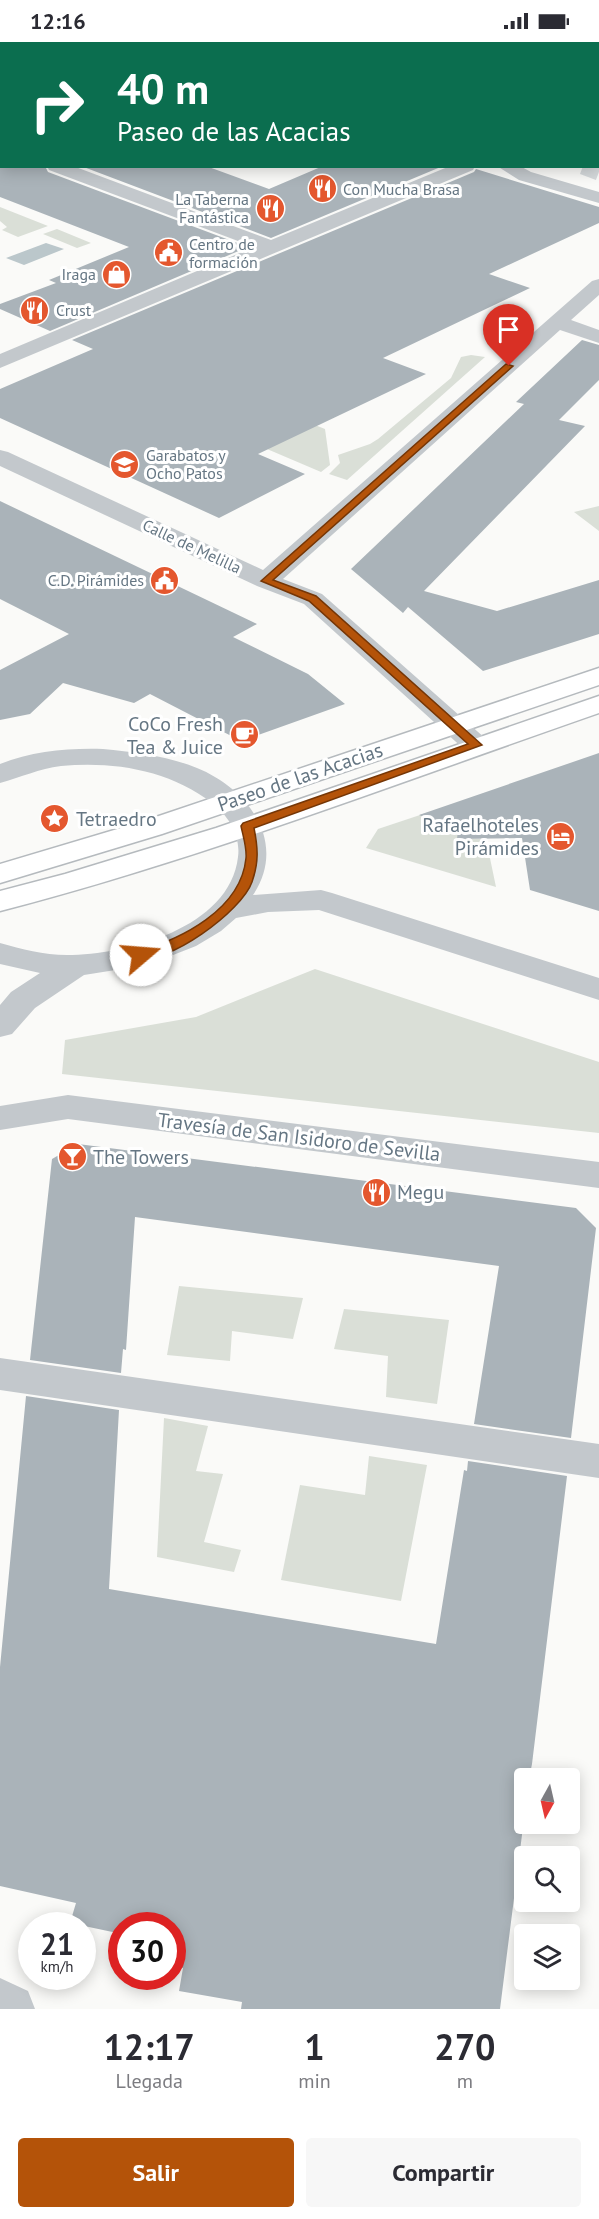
<!DOCTYPE html>
<html lang="es">
<head>
<meta charset="utf-8">
<style>
	:root { --surface:#fff; --page:#f7f7f7; --text:#2b2b33; --muted:#7c7c81; --accent:#b45309 }
	body { margin:0; font-family:"PT Sans",sans-serif; background:var(--page); color:var(--text); height:100vh; display:flex; flex-direction:column; font-size:22px; white-space:nowrap }
	* { box-sizing:border-box; margin:0 }
	p { font-size:20px; color:var(--muted) }
	.icon { flex:none; width:33px; height:33px; fill:none; stroke:currentColor; stroke-width:2; stroke-linecap:round; stroke-linejoin:round }
	.map { position:relative; height:1967px; overflow:hidden }
	.drawer { display:flex; flex-direction:column; background:var(--surface); flex:1 }
	.drawer>* { flex:none }
	.top-card { position:absolute; left:0px; top:0px; width:600px; height:126px; box-shadow:0 3px 15px #0003; background:#0b6e4f; color:#fff; overflow:hidden }
	.needle { width:39px; rotate:188deg }
	.tools { position:absolute; left:514px; top:1726px; display:grid; gap:12px }
	.tools a { display:grid; place-items:center; width:66px; height:66px; border-radius:6px; background:var(--surface); box-shadow:0 3px 15px #0003; font-size:30px }
	.speed { position:absolute; left:18px; top:1870px; display:flex; gap:12px; font-size:30px; font-weight:700; text-align:center }
	.speed>* { display:grid; place-content:center; width:78px; height:78px; border-radius:50%; background:var(--surface); box-shadow:0 3px 15px #0003; line-height:1 }
	.speed small { font-size:15px; font-weight:400 }
	.speed .limit { border:9px solid #d22; background:#fff; color:#111 }
	.pin { position:absolute; display:grid; place-items:center; width:51px; height:51px; color:#fff; margin:-62px -26px; border-radius:50% 50% 50% 0; rotate:-45deg; box-shadow:0 0 6px #0007 }
	.pin .icon { rotate:45deg }
	.me { position:absolute; width:66px; margin:-33px; rotate:72deg; stroke-linejoin:round; filter:drop-shadow(0 0 4px #0008) }
	.turn { display:flex; align-items:center; gap:21px; height:126px; padding:0 18px; font-size:27px }
	.turn .icon { width:78px; height:78px; stroke-width:2.5 }
	.turn b { display:block; font-size:42px; line-height:51px }
	.eta { display:flex; justify-content:space-evenly; align-items:center; height:102px; text-align:center }
	.eta b { font-size:36px; font-weight:700; line-height:42px }
	.cta { display:flex; gap:12px; margin-top:auto; padding:12px 18px }
	.cta a { flex:1; height:69px; border-radius:6px; background:var(--accent); color:#fff; font-size:24px; font-weight:700; line-height:69px; text-align:center }
	.cta a+a { background:var(--page); color:var(--text) }
	.status { display:flex; justify-content:space-between; align-items:center; height:42px; padding:0 30px; background:var(--surface); direction:ltr }
	.status svg { height:16px; fill:currentColor }
	.map>svg:first-child { display:block }
	.green { fill:#dadfd7 }
	.water { fill:#bbc7cb }
	.building { fill:#aab3b9 }
	.lines { fill:none; stroke-linecap:round; stroke-linejoin:round }
	.major-tunnel { stroke:#d5d9db; stroke-width:17; stroke-dasharray:17 9; stroke-linecap:butt }
	.highway-tunnel { stroke:#d5d9db; stroke-width:17; stroke-dasharray:17 9; stroke-linecap:butt }
	.major-casing { stroke:#b5babe; stroke-width:3 }
	.minor { fill:#c3c8cc; fill-rule:evenodd }
	.major { fill:#fff; fill-rule:evenodd }
	.route { fill:#b45309; stroke:#753606; stroke-width:1.5 }
	.labels { text-anchor:middle; stroke-width:6; stroke-linejoin:round; paint-order:stroke }
	.far-poi-label { font-size:16px; fill:#657683; stroke:#fff; text-anchor:start }
	.far-street-label { font-size:16px; fill:#657683; stroke:#fff }
	.poi-label { font-size:20px; fill:#657683; stroke:#fff; text-anchor:start }
	.street-label { font-size:20px; fill:#657683; stroke:#fff }
</style>
</head>
<body>
<div class="status"><b>12:16</b><svg viewBox="0 0 49 12"><path d="M0 12V9h3v3zM5 12V6h3v6zM10 12V3h3v9zM15 12V0h3v12zM26 1h20v11H26zM47 4h2v5h-2z"/></svg></div>
<div class="map">
<svg width="599" height="1967" viewBox="0 0 599 1967">
	<rect width="100%" height="100%" fill="#fafaf8"/>
	<path class="green" d="M 183,0 L 599,0 L 599,113 L 598,2 Z
		M 0,165 L 48,184 L 18,195 L 2,188 L 7,185 L 0,179 Z
		M 57,187 L 91,201 L 77,206 L 43,192 Z
		M 471,313 L 485,315 L 347,438 L 329,432 L 340,421 L 338,413 L 370,402 L 378,397 L 451,336 L 461,315 Z
		M 315,383 L 325,387 L 330,423 L 321,430 L 267,407 Z
		M 599,464 L 599,489 L 574,470 Z
		M 429,770 C 439,781 444,787 458,776 L 458,797 L 486,797 L 496,845 L 366,806 L 378,787 Z
		M 315,927 L 599,1020 L 599,1091 L 62,1032 L 65,998 L 196,975 Z
		M 179,1244 L 303,1256 L 293,1297 L 232,1289 L 230,1319 L 167,1313 Z
		M 344,1267 L 449,1278 L 437,1362 L 386,1355 L 388,1314 L 334,1307 Z
		M 164,1376 L 208,1384 L 196,1429 L 223,1432 L 204,1500 L 241,1508 L 234,1530 L 157,1515 Z
		M 369,1414 L 427,1423 L 401,1559 L 281,1538 L 300,1443 L 365,1453 Z"/>
	<path class="water" d="M 46,201 L 64,207 L 24,223 L 6,216 Z"/>
	<path class="building" d="M 0,124 L 45,124 L 48,130 L 248,205 L 50,289 L 0,267 L 0,262 L 56,241 L 49,238 L 129,205 L 0,155 Z
		M 81,124 L 206,124 L 269,147 L 323,124 L 443,124 L 271,196 Z
		M 476,127 L 599,165 L 599,181 L 489,232 L 530,246 L 383,316 L 426,332 L 258,412 L 305,432 L 219,476 L 0,376 L 0,347 L 93,307 L 72,298 L 474,130 Z
		M 582,298 L 599,303 L 599,338 L 559,378 L 585,384 L 424,549 L 497,569 L 599,538 L 599,592 L 483,629 L 408,565 L 403,571 L 351,527 L 524,362 L 516,360 Z
		M 0,459 L 257,582 L 233,595 L 308,632 L 345,662 L 241,699 L 150,652 L 134,661 L 63,641 L 30,672 L 0,678 L 0,628 L 69,592 L 0,557 Z
		M 599,711 L 599,869 L 530,848 L 522,796 L 457,797 L 458,788 L 419,773 Z
		M 78,1102 L 576,1166 L 596,1186 L 571,1396 L 474,1382 L 499,1224 L 135,1175 L 126,1308 L 123,1307 L 121,1331 L 30,1318 L 52,1117 Z
		M 26,1354 L 119,1368 L 109,1547 L 436,1602 L 464,1428 L 467,1429 L 468,1419 L 567,1434 L 532,1722 L 529,1737 L 525,1737 L 525,1769 L 500,1967 L 241,1967 L 242,1960 L 179,1949 L 183,1926 L 172,1924 L 172,1884 L 122,1884 L 122,1892 L 70,1881 L 76,1861 L 0,1844 L 0,1625 Z"/>
	<g class="lines">
		<path class="major-tunnel" d="M 583,124 L 599,130"/>
		<path class="highway-tunnel" d="M 518,0 L 524,2"/>
		<defs>
			<path id="major" d="M 599,626 L 599,643 L 162,792 L 0,841 L 0,822 L 141,780 Z
				M 599,654 L 599,671 C 400,740 204,816 0,869 L 0,849 L 65,832 L 216,786 Z"/>
		</defs>
		<use href="#major" class="major-casing"/>
		<path class="minor" d="M 39,0 L 58,0 L 38,2 Z
			M 93,0 L 112,0 L 113,2 L 94,2 Z
			M 2,9 L 2,19 L 0,20 L 0,10 Z
			M 0,100 L 2,100 L 2,110 L 0,110 Z
			M 47,124 L 73,124 L 271,198 L 450,124 L 475,124 L 473,128 L 0,326 L 0,312 L 254,205 L 49,128 Z
			M 497,124 L 520,124 L 531,130 L 599,150 L 599,161 L 519,138 Z
			M 599,237 L 599,253 L 571,278 L 599,288 L 599,301 L 560,288 L 283,537 L 322,552 L 486,697 L 490,703 L 486,709 L 476,711 L 466,709 L 304,562 L 257,544 L 0,424 L 0,408 L 8,410 L 263,528 L 592,239 Z
			M 103,707 C 134,710 168,714 197,726 C 249,747 288,801 253,853 L 321,848 L 332,851 L 599,936 L 599,958 L 319,868 L 268,870 L 236,876 L 221,889 L 196,904 L 168,915 L 128,926 L 84,933 L 35,966 L 12,992 L 0,995 L 0,963 L 11,950 L 40,931 L 0,922 L 0,901 C 22,907 43,913 67,913 C 126,913 230,886 238,815 C 241,794 228,773 212,761 C 169,728 114,719 61,724 C 39,727 21,735 0,741 L 0,722 C 33,709 68,706 103,707 Z
			M 68,1053 L 599,1120 L 599,1146 L 68,1077 L 0,1088 L 0,1064 Z
			M 0,1316 L 599,1402 L 599,1436 L 0,1348 Z
			M 0,1936 L 28,1949 L 35,1967 L 0,1967 Z"/>
		<use href="#major" class="major"/>
	</g>
	<path class="route" d="M 506,322 L 513,324 L 273,538 L 316,554 L 482,703 L 254,786 C 258,806 259,820 252,840 C 242,869 167,924 137,916 L 135,913 L 137,910 C 181,897 241,868 246,816 C 247,806 243,794 241,784 L 243,781 L 468,702 L 309,559 L 261,539 Z"/>
	<defs>
		<symbol id="restaurant-disc" viewBox="-11 -11 22 22"><circle r="9.5" fill="#e4572e" stroke="#fff"/><path d="M-5-6h1v4h1v-4h1v4h1v-4h1v5L-1.5 .5V6h-2V.5L-5-1ZM5-6V6H3V1.5H1.5Q1.5-4 5-6Z" fill="#fff"/></symbol>
		<symbol id="civic-disc" viewBox="-11 -11 22 22"><circle r="9.5" fill="#e4572e" stroke="#fff"/><path d="M-.6-6.5H3V-4.5H.6V-3L4-1V1h2V6H-6V1h2V-1L-.6-3ZM-1.2 2.5V6h2.4V2.5Z" fill="#fff"/></symbol>
		<symbol id="shop-disc" viewBox="-11 -11 22 22"><circle r="9.5" fill="#e4572e" stroke="#fff"/><path d="M-5-2.5h2.3a2.7 3.5 0 0 1 5.4 0H5L5.5 6h-11ZM-1.5-2.5h3a1.5 2.3 0 0 0-3 0Z" fill="#fff"/></symbol>
		<symbol id="school-disc" viewBox="-11 -11 22 22"><circle r="9.5" fill="#e4572e" stroke="#fff"/><path d="M0-5L7-2L0 1L-7-2ZM-4 1L0 2.5L4 1V4Q0 6-4 4Z" fill="#fff"/></symbol>
		<symbol id="cafe-disc" viewBox="-11 -11 22 22"><circle r="9.5" fill="#e4572e" stroke="#fff"/><path d="M-5.5-4.5H6V0H3Q3 3.5 0 3.5H-2.5Q-5.5 3.5-5.5 0ZM3-3.2v2h1.7v-2ZM-6 4.5H4V6H-6Z" fill="#fff"/></symbol>
		<symbol id="sight-disc" viewBox="-11 -11 22 22"><circle r="9.5" fill="#e4572e" stroke="#fff"/><path d="M0-6L1.8-2.2L6-1.7L2.9 1.2L3.7 5.4L0 3.3L-3.7 5.4L-2.9 1.2L-6-1.7L-1.8-2.2Z" fill="#fff"/></symbol>
		<symbol id="hotel-disc" viewBox="-11 -11 22 22"><circle r="9.5" fill="#e4572e" stroke="#fff"/><path d="M-6-4.5h1.5V1H6V5H4.5V3h-9V5H-6ZM-4 0a1.8 1.8 0 1 1 3.6 0ZM.5 0V-2.5h3Q6-2.5 6 0Z" fill="#fff"/></symbol>
		<symbol id="bar-disc" viewBox="-11 -11 22 22"><circle r="9.5" fill="#e4572e" stroke="#fff"/><path d="M-6-5H6L.8 .8V4.5H3.5V6h-7V4.5H-.8V.8Z" fill="#fff"/></symbol>
	</defs>
	<g fill-rule="evenodd">
		<use href="#restaurant-disc" x="306" y="130" width="33" height="33"/>
		<use href="#restaurant-disc" x="254" y="150" width="33" height="33"/>
		<use href="#civic-disc" x="152" y="194" width="33" height="33"/>
		<use href="#shop-disc" x="100" y="216" width="33" height="33"/>
		<use href="#restaurant-disc" x="18" y="252" width="33" height="33"/>
		<use href="#school-disc" x="108" y="406" width="33" height="33"/>
		<use href="#civic-disc" x="148" y="522" width="33" height="33"/>
		<use href="#cafe-disc" x="228" y="676" width="33" height="33"/>
		<use href="#sight-disc" x="38" y="760" width="33" height="33"/>
		<use href="#hotel-disc" x="544" y="778" width="33" height="33"/>
		<use href="#bar-disc" x="56" y="1098" width="33" height="33"/>
		<use href="#restaurant-disc" x="360" y="1134" width="33" height="33"/>
	</g>
	<g class="labels">
		<g class="far-poi-label">
			<text x="343" y="153">Con Mucha Brasa</text>
			<text x="249" y="163" text-anchor="end">La Taberna<tspan x="249" dy="18">Fantástica</tspan></text>
			<text x="189" y="208">Centro de<tspan x="189" dy="18">formación</tspan></text>
			<text x="96" y="238" text-anchor="end">Iraga</text>
			<text x="56" y="274">Crust</text>
			<text x="146" y="419">Garabatos y<tspan x="146" dy="18">Ocho Patos</tspan></text>
			<text x="144" y="544" text-anchor="end">C.D. Pirámides</text>
		</g>
		<g class="far-street-label">
			<text transform="translate(192 504) rotate(25)" y="6">Calle de Melilla</text>
		</g>
		<g class="poi-label">
			<text x="223" y="689" text-anchor="end">CoCo Fresh<tspan x="223" dy="23">Tea &amp; Juice</tspan></text>
			<text x="76" y="784">Tetraedro</text>
			<text x="539" y="790" text-anchor="end">Rafaelhoteles<tspan x="539" dy="23">Pirámides</tspan></text>
			<text x="93" y="1122">The Towers</text>
			<text x="397" y="1157">Megu</text>
		</g>
		<g class="street-label">
			<text transform="translate(300 735) rotate(-19)" y="7">Paseo de las Acacias</text>
			<text transform="translate(299 1095) rotate(7)" y="7">Travesía de San Isidoro de Sevilla</text>
		</g>
	</g>
</svg>
<div class="tools">
<a><svg class="needle" viewBox="-14 -14 28 28"><path d="M0-13l5 13h-10z" fill="#e53935"/><path d="M0 13l5-13h-10z" fill="#7c7c81"/></svg></a>
<a><svg class="icon" aria-label="search" viewBox="0 0 24 24"><circle cx="10" cy="10" r="6"/><path d="M15 15l6 6"/></svg></a>
<a><svg class="icon" aria-label="layers" viewBox="0 0 24 24"><path d="M12 4l9 5-9 5-9-5zM3 14l9 5 9-5"/></svg></a>
</div>
<div class="speed"><div>21<small>km/h</small></div><div class="limit">30</div></div>
<div class="pin" style="left:509px;top:324px;background:#d93025"><svg class="icon" aria-label="arrive" viewBox="0 0 24 24"><path d="M6 21V4h12l-3 4 3 4H6"/></svg></div>
<svg class="me" style="left:141px;top:913px" viewBox="-20 -20 40 40"><circle r="19" fill="#fff"/><path d="M0-13L10 11 0 6-10 11z" fill="#b45309"/></svg>
<div class="top-card">
<div class="turn"><svg class="icon" aria-label="right" viewBox="0 0 24 24"><path d="M7 20v-9h11M14 6l5 5-5 5"/></svg><div><b>40 m</b>Paseo de las Acacias</div></div>
</div>
</div>
<section class="drawer">
<div class="eta">
<div><b>12:17</b><p>Llegada</p></div>
<div><b>1</b><p>min</p></div>
<div><b>270</b><p>m</p></div>
</div>
<div class="cta"><a>Salir</a><a>Compartir</a></div>
</section>
</body>
</html>
